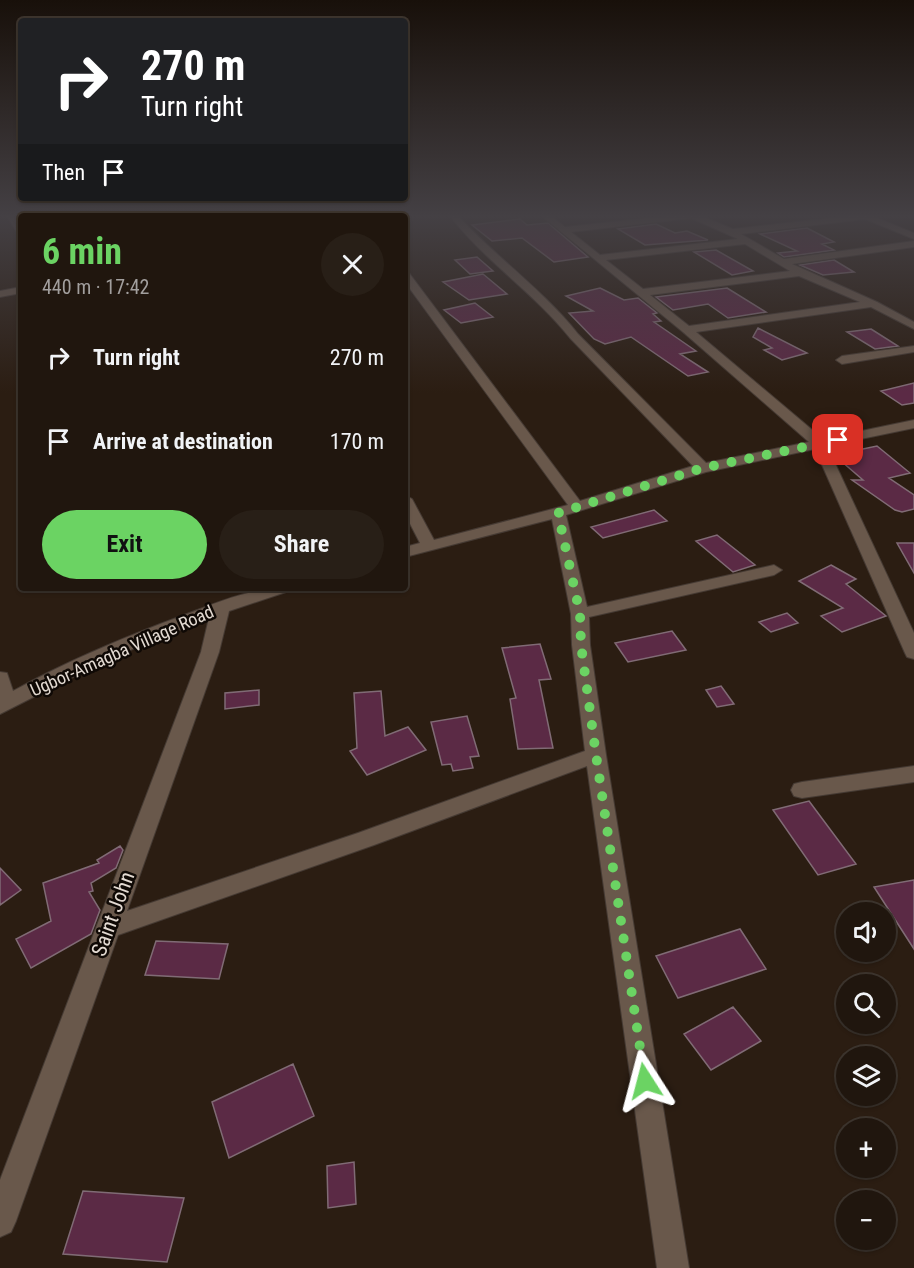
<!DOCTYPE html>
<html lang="en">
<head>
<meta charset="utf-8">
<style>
	:root { --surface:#20160e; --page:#281f17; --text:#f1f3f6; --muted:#a29f9e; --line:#3d352e; --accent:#6bd363 }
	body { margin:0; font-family:"Roboto Condensed",sans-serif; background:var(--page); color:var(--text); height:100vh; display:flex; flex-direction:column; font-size:22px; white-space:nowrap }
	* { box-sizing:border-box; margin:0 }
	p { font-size:20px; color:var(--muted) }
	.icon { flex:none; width:33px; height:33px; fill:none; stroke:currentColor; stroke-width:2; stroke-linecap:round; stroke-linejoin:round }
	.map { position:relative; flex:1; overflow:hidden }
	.side { position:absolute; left:18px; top:213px; width:390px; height:378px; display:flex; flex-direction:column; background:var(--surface); border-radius:6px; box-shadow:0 2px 4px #0004,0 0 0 2px var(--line) }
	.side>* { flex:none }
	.top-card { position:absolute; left:18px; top:18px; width:390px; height:183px; border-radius:6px; box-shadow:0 2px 4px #0004,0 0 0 2px var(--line); background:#202124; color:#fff; overflow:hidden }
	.buttons { position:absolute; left:836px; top:902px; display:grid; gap:12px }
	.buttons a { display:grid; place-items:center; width:60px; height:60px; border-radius:50%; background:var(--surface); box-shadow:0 2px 4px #0004,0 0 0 2px var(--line); font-size:30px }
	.pin { position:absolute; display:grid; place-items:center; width:51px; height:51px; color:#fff; margin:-26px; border-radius:12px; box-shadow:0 3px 9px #0006 }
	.me { position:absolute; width:66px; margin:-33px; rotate:351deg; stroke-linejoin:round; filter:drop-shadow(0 0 4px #0008) }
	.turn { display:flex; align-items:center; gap:21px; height:126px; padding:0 24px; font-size:27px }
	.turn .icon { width:78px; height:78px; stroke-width:2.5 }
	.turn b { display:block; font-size:42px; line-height:51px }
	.then { display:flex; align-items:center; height:57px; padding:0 24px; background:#0003; gap:12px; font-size:22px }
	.round { display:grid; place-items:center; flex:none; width:63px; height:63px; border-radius:32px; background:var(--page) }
	.headline { display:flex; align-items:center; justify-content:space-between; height:102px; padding:0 24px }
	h1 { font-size:36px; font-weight:700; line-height:45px; color:var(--accent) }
	.action { display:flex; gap:12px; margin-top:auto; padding:12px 24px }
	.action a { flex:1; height:69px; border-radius:36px; background:var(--accent); color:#111; font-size:24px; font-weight:700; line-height:69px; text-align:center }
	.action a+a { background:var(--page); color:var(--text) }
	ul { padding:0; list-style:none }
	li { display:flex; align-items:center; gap:18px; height:84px; padding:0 24px }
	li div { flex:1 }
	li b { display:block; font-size:22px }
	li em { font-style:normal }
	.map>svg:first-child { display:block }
	.building { fill:#5b2a45; stroke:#806b75; stroke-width:1.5 }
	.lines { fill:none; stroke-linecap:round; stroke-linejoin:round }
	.minor-casing { stroke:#453a33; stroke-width:2 }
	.minor { fill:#69584b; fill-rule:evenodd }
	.route { stroke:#6bd363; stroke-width:10; stroke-dasharray:0 18 }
	.labels { text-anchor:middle; stroke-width:5; stroke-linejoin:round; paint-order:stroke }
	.street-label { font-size:18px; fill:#e3dad2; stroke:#0f0905 }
	.near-street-label { font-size:21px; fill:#e3dad2; stroke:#0f0905 }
</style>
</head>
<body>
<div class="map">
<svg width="914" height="1268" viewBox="0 0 914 1268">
	<rect width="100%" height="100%" fill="#2b1d12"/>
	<path class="building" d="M 520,219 L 527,225 L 548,223 L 588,257 L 554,262 L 522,238 L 492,241 L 472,225 Z
		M 656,224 L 675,233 L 687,231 L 708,240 L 645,245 L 618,229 Z
		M 807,228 L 834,242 L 822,244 L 834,250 L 784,257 L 778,253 L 797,251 L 760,234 Z
		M 716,250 L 753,271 L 732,275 L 694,252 Z
		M 477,257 L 493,271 L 470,274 L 455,260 Z
		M 834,260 L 854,272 L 823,275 L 800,265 Z
		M 483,274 L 507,294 L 469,300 L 443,282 Z
		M 600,288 L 624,300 L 638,298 L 657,313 L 653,314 L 661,321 L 654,322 L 696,351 L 680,354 L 708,372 L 688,376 L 631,337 L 605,344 L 594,339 L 569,313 L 593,311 L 566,296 Z
		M 727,288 L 766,312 L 728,318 L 708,304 L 673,310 L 656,297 Z
		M 475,303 L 493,317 L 461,323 L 444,310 Z
		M 758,328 L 807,353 L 782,360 L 764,350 L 772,348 L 753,337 Z
		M 871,329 L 898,346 L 875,349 L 847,332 Z
		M 914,383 L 914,403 L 902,405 L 881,391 Z
		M 877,446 L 910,473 L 889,478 L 914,495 L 914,509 L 902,512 L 895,510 L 852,480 L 863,480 L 834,455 Z
		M 654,510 L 667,521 L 603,538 L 591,527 Z
		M 717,535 L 755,565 L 733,572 L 696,541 Z
		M 897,543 L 914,543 L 914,573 Z
		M 831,565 L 856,579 L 846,584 L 886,616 L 842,632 L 821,616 L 843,608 L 799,581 Z
		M 787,613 L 798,623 L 771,632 L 759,622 Z
		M 672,631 L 686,650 L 628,662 L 615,643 Z
		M 540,644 L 551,679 L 539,680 L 553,748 L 518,749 L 510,699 L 516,698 L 502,648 Z
		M 721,686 L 734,704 L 717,707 L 706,690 Z
		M 259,690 L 259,705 L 225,709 L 225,693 Z
		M 381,691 L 385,736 L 408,727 L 426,750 L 367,775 L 350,751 L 357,748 L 354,693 Z
		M 467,716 L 479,756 L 470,757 L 473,768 L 453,771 L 451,764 L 442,765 L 431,722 Z
		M 809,801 L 856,864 L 818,875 L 773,810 Z
		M 120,846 L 123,850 L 116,868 L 91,883 L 93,891 L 89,892 L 100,910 L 91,934 L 31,968 L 16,939 L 51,921 L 43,883 L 99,863 L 97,860 Z
		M 0,868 L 21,890 L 0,905 Z
		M 914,880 L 914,949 L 874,887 Z
		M 740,929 L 766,969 L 678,998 L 656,956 Z
		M 156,941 L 228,944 L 219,979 L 145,975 Z
		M 733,1007 L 761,1041 L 711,1070 L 684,1034 Z
		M 293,1064 L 314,1116 L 229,1158 L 212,1102 Z
		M 354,1162 L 356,1204 L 328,1208 L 327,1166 Z
		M 83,1191 L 184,1198 L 167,1262 L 63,1254 Z"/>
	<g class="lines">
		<defs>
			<path id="minor" d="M 7,216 L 15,216 L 21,225 L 21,235 L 18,234 Z
				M 450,216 L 458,216 C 496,257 543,290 578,334 L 706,463 L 809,442 L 683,332 L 542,216 L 551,216 L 565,227 L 669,216 L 701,216 L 733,229 L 850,216 L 872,216 L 914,233 L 914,239 L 865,219 L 741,234 L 784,259 L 914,241 L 914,247 L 792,264 L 877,302 L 914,322 L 914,329 L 871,307 L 696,332 L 823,439 L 914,420 L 914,428 L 827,446 L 914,633 L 914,659 L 907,657 L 905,653 L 815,449 L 706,472 L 566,515 L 587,607 L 774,565 L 782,570 L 774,575 L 589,617 L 590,645 L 606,755 L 689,1268 L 657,1268 L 587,766 L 374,845 L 118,935 L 16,1221 L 11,1232 L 0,1237 L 0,1180 L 201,652 L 209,618 L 108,659 L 0,714 L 0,672 L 7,673 L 13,691 C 69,660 127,636 187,614 C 221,601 251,588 288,588 L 286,592 L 229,611 L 219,652 L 127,911 L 358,833 L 585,751 L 572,645 L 571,614 L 552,519 L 405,557 L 405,547 L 420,543 L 405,514 L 405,495 L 412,499 L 434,540 L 568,505 L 405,282 L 405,272 L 409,273 L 580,501 L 693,466 L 570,338 C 534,293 485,261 450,216 ZM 691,218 L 738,239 L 600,255 L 571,232 ZM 745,244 L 790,271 L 643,289 L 606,260 ZM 799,276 L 860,302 L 689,326 L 650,295 Z
				M 21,287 L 21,293 L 0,297 L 0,291 Z
				M 914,346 L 914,352 L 842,364 L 836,360 L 842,356 Z
				M 914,766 L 914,782 L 802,798 L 794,796 L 791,790 L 794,784 L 802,782 Z"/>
		</defs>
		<use href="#minor" class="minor-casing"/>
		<use href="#minor" class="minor"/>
	</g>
	<linearGradient id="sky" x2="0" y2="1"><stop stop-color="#18100a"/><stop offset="0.55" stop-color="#444044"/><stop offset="1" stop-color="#444044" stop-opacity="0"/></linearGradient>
	<rect width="914" height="393" fill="url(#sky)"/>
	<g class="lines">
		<path class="route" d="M 645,1081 L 596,755 L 581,645 L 580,614 L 558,513 L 703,468 L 838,440"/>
	</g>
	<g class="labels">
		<g class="street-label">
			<text transform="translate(122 651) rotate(-24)" y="6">Ugbor-Amagba Village Road</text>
		</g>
		<g class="near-street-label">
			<text transform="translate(113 914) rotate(-70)" y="7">Saint John</text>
		</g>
	</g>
</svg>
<div class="buttons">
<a><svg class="icon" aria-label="sound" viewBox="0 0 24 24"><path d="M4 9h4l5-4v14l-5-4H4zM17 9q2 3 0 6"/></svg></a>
<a><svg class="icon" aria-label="search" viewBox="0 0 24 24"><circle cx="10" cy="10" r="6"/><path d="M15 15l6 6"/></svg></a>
<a><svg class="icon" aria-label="layers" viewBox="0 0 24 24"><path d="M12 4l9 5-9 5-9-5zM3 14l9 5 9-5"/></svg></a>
<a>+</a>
<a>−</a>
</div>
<div class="pin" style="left:838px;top:440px;background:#d93025"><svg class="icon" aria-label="arrive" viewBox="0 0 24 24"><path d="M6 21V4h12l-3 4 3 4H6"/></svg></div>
<svg class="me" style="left:645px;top:1081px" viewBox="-20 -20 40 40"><path d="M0-17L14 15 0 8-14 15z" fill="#6bd363" stroke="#fff" stroke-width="4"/></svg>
<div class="top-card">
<div class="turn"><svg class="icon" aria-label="right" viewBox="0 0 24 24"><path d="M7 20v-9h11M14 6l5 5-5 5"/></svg><div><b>270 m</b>Turn right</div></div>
<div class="then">Then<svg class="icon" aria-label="arrive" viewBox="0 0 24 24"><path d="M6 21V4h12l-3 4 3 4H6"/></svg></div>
</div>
<section class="side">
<div class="headline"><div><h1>6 min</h1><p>440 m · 17:42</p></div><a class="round"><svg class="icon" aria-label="close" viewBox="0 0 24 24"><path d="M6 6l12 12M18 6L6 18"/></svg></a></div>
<ul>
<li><svg class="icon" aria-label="right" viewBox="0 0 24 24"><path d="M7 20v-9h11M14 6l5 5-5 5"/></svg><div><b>Turn right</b></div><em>270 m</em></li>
<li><svg class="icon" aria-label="arrive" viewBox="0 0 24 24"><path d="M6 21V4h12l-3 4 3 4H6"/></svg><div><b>Arrive at destination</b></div><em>170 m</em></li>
</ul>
<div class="action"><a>Exit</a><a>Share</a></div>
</section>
</div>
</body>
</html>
